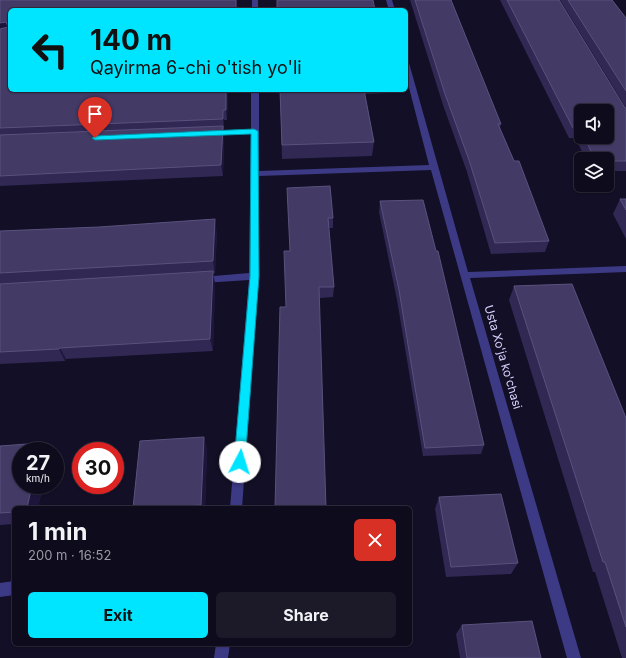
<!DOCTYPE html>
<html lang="en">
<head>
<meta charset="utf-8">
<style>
	:root { --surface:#0e0b1c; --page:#1c1929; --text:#f1f3f6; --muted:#9b9ba3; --line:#2e2b3b; --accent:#00e5ff }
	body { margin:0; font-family:Inter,sans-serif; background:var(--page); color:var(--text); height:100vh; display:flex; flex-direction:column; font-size:15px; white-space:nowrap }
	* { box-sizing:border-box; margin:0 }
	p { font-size:13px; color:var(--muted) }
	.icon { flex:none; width:22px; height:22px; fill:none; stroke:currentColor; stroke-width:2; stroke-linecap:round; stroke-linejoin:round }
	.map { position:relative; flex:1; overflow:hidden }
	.sheet { position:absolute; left:12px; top:506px; width:400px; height:140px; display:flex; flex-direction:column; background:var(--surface); border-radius:6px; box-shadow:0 1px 3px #0004,0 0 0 1px var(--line) }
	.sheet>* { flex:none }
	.top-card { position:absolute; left:8px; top:8px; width:400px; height:84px; border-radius:6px; box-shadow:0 1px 3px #0004,0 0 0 1px var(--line); background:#00e5ff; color:#111; overflow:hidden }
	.tools { position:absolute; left:574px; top:104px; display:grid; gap:8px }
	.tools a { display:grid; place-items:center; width:40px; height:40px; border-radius:6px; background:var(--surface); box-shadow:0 1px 3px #0004,0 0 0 1px var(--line); font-size:20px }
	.speed { position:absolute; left:12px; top:442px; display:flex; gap:8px; font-size:20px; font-weight:700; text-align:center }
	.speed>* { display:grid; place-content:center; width:52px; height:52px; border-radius:50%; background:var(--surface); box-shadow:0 1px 3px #0004,0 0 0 1px var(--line); line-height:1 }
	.speed small { font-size:10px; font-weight:400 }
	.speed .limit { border:6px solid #d22; background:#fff; color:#111 }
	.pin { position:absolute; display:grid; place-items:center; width:34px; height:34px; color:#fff; margin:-41px -17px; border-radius:50% 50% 50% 0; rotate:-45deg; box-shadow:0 0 4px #0007 }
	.pin .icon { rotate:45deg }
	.me { position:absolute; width:44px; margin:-22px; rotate:5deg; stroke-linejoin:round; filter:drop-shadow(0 0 3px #0008) }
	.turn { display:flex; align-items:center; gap:14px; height:84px; padding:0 16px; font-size:18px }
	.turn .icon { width:52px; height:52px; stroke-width:2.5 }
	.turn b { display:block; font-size:28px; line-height:34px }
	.round { display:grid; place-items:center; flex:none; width:42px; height:42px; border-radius:6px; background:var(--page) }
	.overview { display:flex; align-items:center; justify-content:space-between; height:68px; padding:0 16px }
	h1 { font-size:24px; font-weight:700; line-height:30px }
	.button { display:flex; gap:8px; margin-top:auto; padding:8px 16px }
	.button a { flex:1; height:46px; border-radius:6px; background:var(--accent); color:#111; font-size:16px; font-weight:700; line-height:46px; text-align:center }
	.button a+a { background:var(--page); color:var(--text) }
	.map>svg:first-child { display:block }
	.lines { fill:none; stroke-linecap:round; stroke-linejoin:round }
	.minor { fill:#3d3a85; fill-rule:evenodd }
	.wall { fill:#312854; fill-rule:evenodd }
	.shaded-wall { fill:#1d163a }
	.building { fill:#433a66; stroke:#5a527e }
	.route { fill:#00e5ff; stroke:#0095a6 }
	.labels { text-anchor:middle; stroke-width:4; stroke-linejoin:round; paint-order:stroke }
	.street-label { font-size:12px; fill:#d9d4ff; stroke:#130f26 }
</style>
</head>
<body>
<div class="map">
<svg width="626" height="658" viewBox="0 0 626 658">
	<rect width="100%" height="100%" fill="#130f26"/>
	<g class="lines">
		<path class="minor" d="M 252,0 L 258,0 L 258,10 L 252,10 Z
			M 386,0 L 392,0 L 395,10 L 389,10 Z
			M 406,61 L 409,63 L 468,272 L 626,266 L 626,272 L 470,278 L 581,658 L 567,658 L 431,170 L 259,176 L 259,276 L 242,508 L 230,508 L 249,280 L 202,283 L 197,280 L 202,277 L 249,273 L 251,133 L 210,135 L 206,133 L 210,131 L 251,129 L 251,90 L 259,90 L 259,171 L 429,165 L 406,76 Z
			M 14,581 L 14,595 L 0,597 L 0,583 Z
			M 216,644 L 230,644 L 228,658 L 214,658 Z"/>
	</g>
	<path class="wall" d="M 0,0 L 237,0 L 237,10 L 10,10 L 228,90 L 227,120 L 224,120 L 224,129 L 223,129 L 224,136 L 223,176 L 0,186 Z
		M 410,0 L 451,0 L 501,124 L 500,128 L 549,241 L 545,252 L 491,254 L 467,172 L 443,105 Z
		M 500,0 L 559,0 L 625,108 L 626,108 L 560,0 L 612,0 L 626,18 L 626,171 L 607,171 L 607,159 L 586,159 L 575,138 L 569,138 ZM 581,111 L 607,137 L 581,137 Z
		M 280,90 L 390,90 L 390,93 L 365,94 L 374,142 L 372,156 L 282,159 Z
		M 330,186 L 333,218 L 333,228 L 328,228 L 334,287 L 333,297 L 320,298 L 286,307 L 290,251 Z
		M 620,199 L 626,199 L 626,239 L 613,214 Z
		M 380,201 L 484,445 L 481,454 L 423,456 L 397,300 L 379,212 Z
		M 99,227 L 217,232 L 215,273 L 213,274 L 215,284 L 213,351 L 66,359 L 65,361 L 0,364 L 0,231 Z
		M 514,286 L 626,418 L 626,658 L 622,658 L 595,572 L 593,572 L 509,300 Z
		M 204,437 L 207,450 L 205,508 L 133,508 Z
		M 41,443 L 46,451 L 21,451 L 21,485 L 43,485 L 38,508 L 14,508 L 14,524 L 0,525 L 0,446 Z
		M 439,497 L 518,563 L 511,574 L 446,577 L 435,509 Z
		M 462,625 L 541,658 L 460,658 L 456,634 Z"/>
	<path class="shaded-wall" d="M 236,0 L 237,0 L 237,10 L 236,10 Z
		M 6,22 L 10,32 L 0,33 L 0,23 Z
		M 226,90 L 228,90 L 227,120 L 226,110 Z
		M 223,110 L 224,120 L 224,129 L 223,119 Z
		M 223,126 L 224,136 L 223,176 L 221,165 Z
		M 215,219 L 217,232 L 215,273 L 213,261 Z
		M 213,271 L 215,284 L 213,351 L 210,339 Z
		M 60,348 L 66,359 L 65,361 L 59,349 Z
		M 204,437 L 207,450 L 205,508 L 202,508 L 201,505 Z
		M 41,443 L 46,451 L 39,451 Z
		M 32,485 L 43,485 L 38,508 L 27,508 Z"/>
	<path class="building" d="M 0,0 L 236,0 L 236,10 L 10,10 L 10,90 L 226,90 L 226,110 L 223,110 L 223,119 L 0,128 L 0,29 L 8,27 L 6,22 L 0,23 Z
		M 277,0 L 373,0 L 375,10 L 277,10 Z
		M 415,0 L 451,0 L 501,124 L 498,124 L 514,161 L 519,161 L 549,241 L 495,243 L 469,160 L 445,94 Z
		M 507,0 L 559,0 L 625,108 L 626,108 L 626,161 L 607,161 L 607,159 L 595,159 L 584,137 L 607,137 L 607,111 L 581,111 L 581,131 L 579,128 L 573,128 Z
		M 568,0 L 612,0 L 626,18 L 626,91 Z
		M 280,90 L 364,90 L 374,142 L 282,145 Z
		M 223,126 L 221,165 L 0,176 L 0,135 Z
		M 330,186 L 333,218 L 328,218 L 334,287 L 319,287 L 326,508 L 275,508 L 280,307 L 286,307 L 284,251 L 290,251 L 287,188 Z
		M 620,199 L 626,199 L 626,210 Z
		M 423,200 L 436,251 L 438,251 L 484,445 L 425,448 L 399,290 L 380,201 Z
		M 215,219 L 213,261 L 0,273 L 0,231 L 99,227 Z
		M 213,271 L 210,339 L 60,348 L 59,349 L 0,352 L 0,284 Z
		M 572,284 L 626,418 L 626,627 L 605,562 L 603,562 L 514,286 Z
		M 204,437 L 201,505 L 146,508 L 133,508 L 140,441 Z
		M 41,443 L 39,451 L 21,451 L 21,485 L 32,485 L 27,508 L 14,508 L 14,512 L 0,513 L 0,446 Z
		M 501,494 L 518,563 L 451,567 L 439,497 Z
		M 532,621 L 541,658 L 467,658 L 462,625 Z"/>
	<path class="route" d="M 254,129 L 258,131 L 259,276 L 245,462 L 243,465 L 240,466 L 236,465 L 234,462 L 250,276 L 251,134 L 95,140 L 92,138 L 95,136 Z"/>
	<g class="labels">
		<g class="street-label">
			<text transform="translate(503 357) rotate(74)" y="4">Usta Xo'ja ko'chasi</text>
		</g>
	</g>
</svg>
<div class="tools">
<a><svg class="icon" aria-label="sound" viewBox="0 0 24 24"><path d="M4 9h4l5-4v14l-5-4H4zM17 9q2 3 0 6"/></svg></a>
<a><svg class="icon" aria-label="layers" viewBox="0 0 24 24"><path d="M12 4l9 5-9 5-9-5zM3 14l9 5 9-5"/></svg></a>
</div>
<div class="speed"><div>27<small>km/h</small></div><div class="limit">30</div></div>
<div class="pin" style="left:95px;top:138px;background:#d93025"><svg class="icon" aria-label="arrive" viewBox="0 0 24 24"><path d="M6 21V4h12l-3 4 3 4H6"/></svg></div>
<svg class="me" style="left:240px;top:462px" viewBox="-20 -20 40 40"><circle r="19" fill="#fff"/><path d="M0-13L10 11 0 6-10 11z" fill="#00e5ff"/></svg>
<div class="top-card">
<div class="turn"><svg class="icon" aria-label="left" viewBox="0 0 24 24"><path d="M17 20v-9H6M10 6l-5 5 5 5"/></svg><div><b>140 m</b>Qayirma 6-chi o'tish yo'li</div></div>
</div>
<section class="sheet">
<div class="overview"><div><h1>1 min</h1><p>200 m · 16:52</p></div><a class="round" style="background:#d93025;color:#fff"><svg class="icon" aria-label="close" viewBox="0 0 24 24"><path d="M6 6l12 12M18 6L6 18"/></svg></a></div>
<div class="button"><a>Exit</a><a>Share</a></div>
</section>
</div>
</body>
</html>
